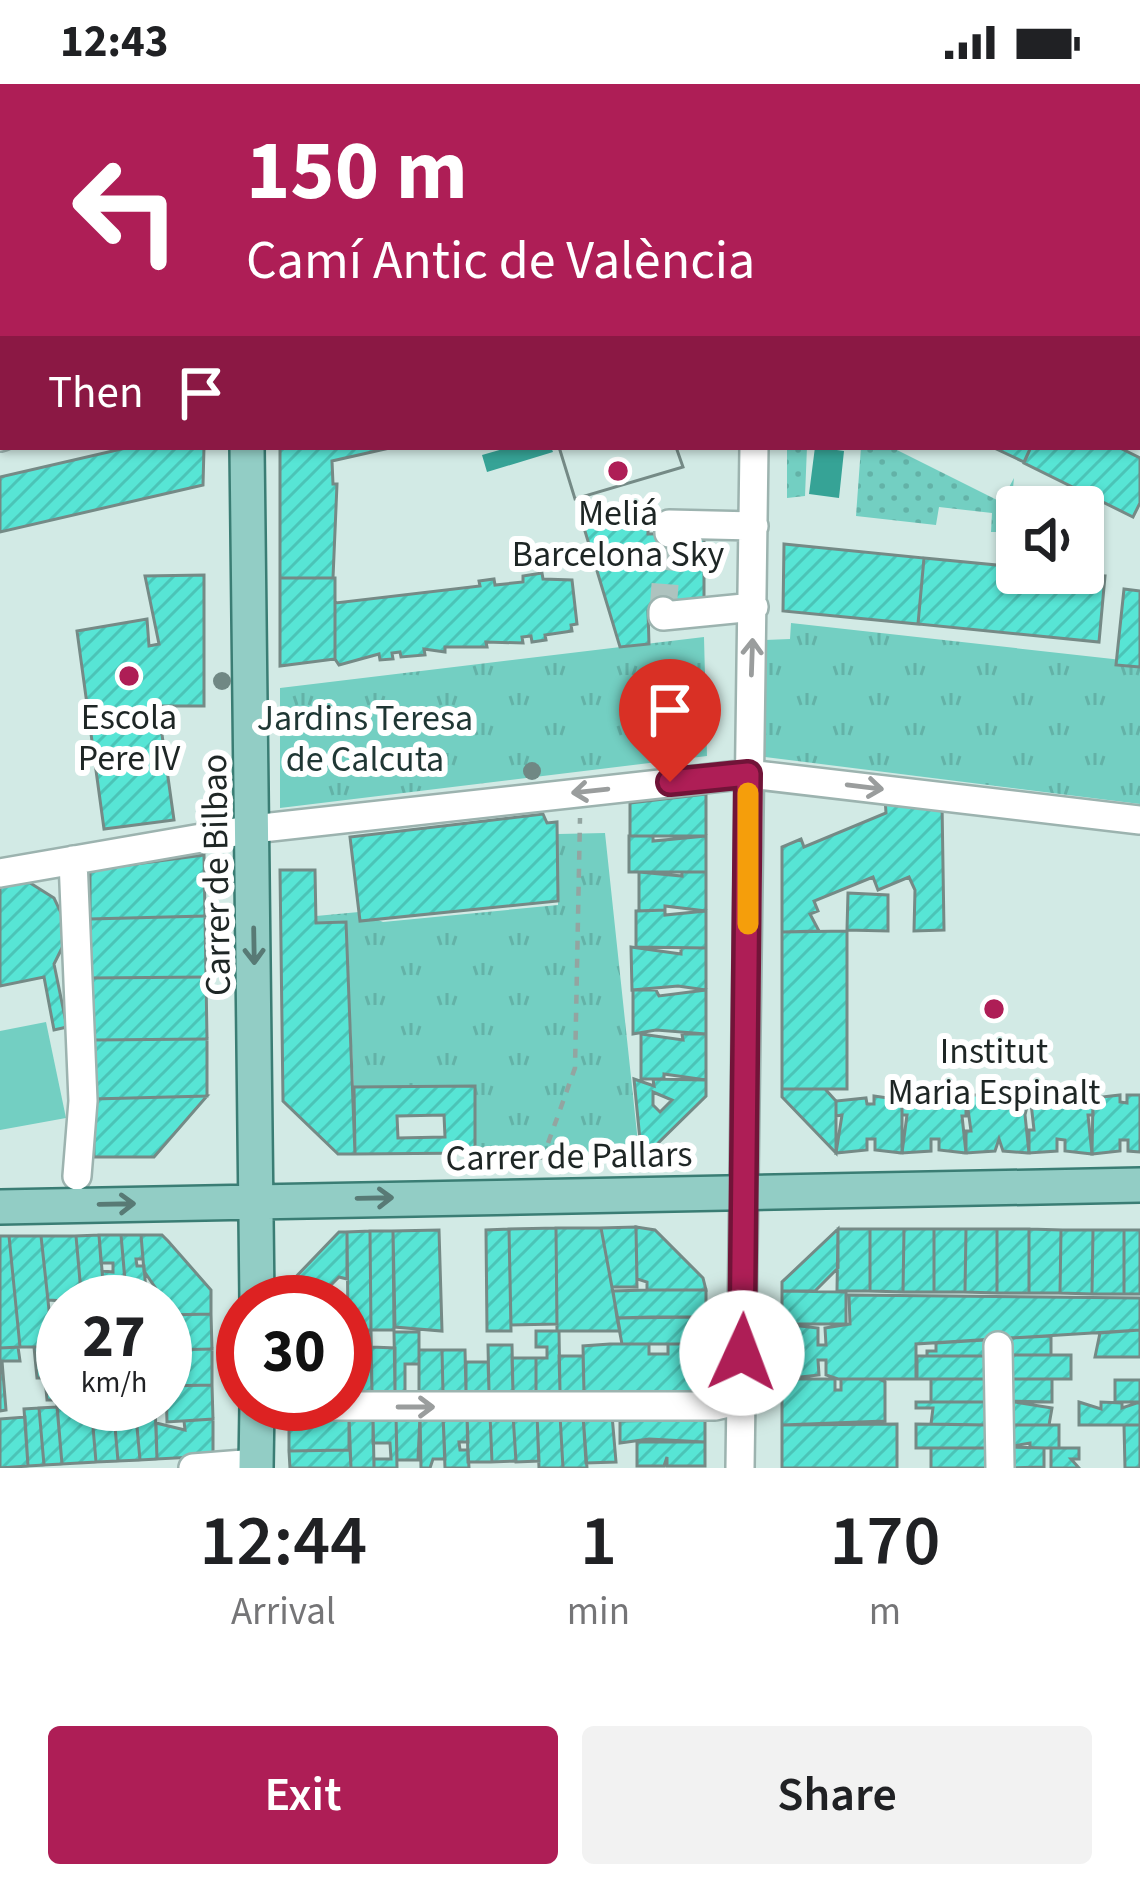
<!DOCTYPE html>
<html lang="en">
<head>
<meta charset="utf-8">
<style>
	:root { --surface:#fff; --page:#f2f2f2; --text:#202124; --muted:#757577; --accent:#ae1e56 }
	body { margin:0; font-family:"Source Sans 3",sans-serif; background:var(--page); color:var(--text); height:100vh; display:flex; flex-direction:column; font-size:45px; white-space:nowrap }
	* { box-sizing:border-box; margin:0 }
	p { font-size:39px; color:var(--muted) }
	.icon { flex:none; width:66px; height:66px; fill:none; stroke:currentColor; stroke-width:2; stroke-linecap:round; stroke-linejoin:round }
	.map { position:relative; height:1384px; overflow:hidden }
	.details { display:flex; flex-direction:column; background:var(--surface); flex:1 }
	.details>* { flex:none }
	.hud { position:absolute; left:0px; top:0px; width:1140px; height:366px; box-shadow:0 3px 9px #0004; background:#ae1e56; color:#fff; overflow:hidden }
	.buttons { position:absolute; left:996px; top:402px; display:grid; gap:24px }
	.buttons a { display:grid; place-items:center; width:108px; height:108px; border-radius:12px; background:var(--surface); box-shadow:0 3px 9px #0004; font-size:60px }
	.speed { position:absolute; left:36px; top:1191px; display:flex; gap:24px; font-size:60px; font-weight:700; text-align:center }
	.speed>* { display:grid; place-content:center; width:156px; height:156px; border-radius:50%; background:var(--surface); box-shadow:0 3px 9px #0004; line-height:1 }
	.speed small { font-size:30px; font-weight:400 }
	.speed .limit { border:18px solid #d22; background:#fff; color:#111 }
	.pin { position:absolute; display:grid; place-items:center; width:102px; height:102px; color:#fff; margin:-123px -51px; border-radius:50% 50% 50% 0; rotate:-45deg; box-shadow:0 0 12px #0007 }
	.pin .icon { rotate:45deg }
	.me { position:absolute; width:132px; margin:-66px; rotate:2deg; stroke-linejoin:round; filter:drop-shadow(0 0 9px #0008) }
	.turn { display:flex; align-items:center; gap:42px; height:252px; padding:0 48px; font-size:54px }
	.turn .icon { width:156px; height:156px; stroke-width:2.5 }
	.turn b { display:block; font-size:84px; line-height:102px }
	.then { display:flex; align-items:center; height:114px; padding:0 48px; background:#0003; gap:24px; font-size:45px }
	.eta { display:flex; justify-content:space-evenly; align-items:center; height:204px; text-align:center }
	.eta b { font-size:72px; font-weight:600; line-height:84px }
	.button { display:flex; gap:24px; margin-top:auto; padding:24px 48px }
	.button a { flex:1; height:138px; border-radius:12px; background:var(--accent); color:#fff; font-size:48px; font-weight:600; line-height:138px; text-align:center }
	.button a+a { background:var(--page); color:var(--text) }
	.status { display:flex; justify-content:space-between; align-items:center; height:84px; padding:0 60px; background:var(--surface); direction:ltr }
	.status svg { height:33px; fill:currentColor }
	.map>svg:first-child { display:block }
	.grass { fill:url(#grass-dots) }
	.park { fill:url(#park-tufts) }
	.pitch { fill:#73cfc2 }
	.water { fill:#36a396 }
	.building { fill:url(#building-hatch); stroke:#758a86; stroke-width:3; fill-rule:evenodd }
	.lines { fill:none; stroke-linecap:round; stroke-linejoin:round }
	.minor-tunnel { stroke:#aec3bf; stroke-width:27; stroke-dasharray:27 14; stroke-linecap:butt }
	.minor-casing { stroke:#9cb3af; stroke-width:32 }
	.major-casing { stroke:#3a7d74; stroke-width:38 }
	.path { stroke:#93a5a1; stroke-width:4.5; stroke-dasharray:9 9; stroke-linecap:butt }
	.minor { stroke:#fff; stroke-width:27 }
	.major { stroke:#92cdc5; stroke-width:33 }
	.tram { stroke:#4a5654; stroke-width:3 }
	.tree { fill:#708884 }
	.oneway { stroke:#9a9d9d }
	.oneway2 { stroke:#587a75 }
	.route-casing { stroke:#711438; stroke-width:30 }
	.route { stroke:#ae1e56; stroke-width:21 }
	.slow { stroke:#f59e0b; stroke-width:21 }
	.poi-dot { fill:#ae1e56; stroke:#fff; stroke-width:4.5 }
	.labels { text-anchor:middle; stroke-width:12; stroke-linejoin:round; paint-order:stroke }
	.poi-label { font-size:36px; fill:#1e2625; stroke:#fff }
	.park-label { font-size:36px; fill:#1f3734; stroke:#fff }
	.street-label { font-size:36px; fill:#1e2625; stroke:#fff }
</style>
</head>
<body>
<div class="status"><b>12:43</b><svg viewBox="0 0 49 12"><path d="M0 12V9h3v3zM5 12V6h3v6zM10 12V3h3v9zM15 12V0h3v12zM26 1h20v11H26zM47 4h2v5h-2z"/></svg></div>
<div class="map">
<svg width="1140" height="1384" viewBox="0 0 1140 1384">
	<defs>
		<pattern id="grass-dots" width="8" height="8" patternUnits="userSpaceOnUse" patternTransform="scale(3)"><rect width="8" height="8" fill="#73cfc2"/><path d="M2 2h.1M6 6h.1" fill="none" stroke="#63b2a7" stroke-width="1.8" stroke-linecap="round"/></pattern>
		<pattern id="park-tufts" width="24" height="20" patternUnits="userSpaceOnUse" patternTransform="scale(3)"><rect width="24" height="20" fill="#73cfc2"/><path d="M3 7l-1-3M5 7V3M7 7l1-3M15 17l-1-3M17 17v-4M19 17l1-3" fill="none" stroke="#63b2a7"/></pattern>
		<pattern id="building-hatch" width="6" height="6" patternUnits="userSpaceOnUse" patternTransform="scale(3)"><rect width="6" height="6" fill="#57e5d5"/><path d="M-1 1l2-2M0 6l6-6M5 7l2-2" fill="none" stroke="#4bc4b7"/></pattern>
	</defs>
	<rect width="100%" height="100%" fill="#d2eae5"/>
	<path class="grass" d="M 787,363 L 807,363 L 805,412 L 787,414 Z
		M 861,363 L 891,363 L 1001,418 L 1014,394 L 1011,425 L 1003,425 L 1001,448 L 991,448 L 992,429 L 939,423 L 936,441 L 856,432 Z"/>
	<path class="park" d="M 840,0 L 1140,0 L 1140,66 L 1137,3 Z
		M 791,539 L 1140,578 L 1140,720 L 765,673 L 765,556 L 790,555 Z
		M 704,553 L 707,672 L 280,724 L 280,604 Z
		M 605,749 L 639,1068 L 476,1067 L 474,1002 L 354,1003 L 346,839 L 316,839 L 316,832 L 359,828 L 383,838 L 558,821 L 558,750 Z"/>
	<path class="pitch" d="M 46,938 L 66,1034 L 0,1046 L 0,947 Z"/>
	<path class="water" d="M 510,363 L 551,363 L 553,368 L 487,388 L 482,371 Z
		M 815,363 L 844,367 L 839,414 L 809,410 Z"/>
	<path class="building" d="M 107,0 L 203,0 L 203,3 L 107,3 Z
		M 3,223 L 3,314 L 0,315 L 0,224 Z
		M 130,363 L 204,363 L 203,401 L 0,448 L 0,393 Z
		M 280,363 L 394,363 L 332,377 L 333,400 L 337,400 L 333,494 L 280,494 Z
		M 559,363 L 676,363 L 683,383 L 575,415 Z
		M 559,363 L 676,363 L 683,383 L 575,415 Z
		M 992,363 L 1031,363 L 1024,378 Z
		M 1031,363 L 1118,363 L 1140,374 L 1140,419 L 1133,433 L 1024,379 Z
		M 578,424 L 648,432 L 648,450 L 704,449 L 704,526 L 648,527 L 649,560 L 620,563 Z
		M 784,460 L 924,474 L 918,540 L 783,527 Z
		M 924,474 L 1017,483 L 1017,489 L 1105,492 L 1099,558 L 918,540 Z
		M 542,489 L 543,495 L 572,496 L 577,540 L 571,541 L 572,547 L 545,551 L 546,556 L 532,558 L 531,552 L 522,553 L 523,559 L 486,558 L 487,563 L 445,563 L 445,568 L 424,565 L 425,571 L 401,573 L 400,568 L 392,569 L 393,575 L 380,576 L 379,570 L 339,581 L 335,575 L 335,519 L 480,502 L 479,497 L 494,495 L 495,501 L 523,498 L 523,492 Z
		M 204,491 L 204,622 L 158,622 L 174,736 L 104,745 L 77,547 L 147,535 L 149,562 L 159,560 L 145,492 Z
		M 280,494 L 335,494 L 335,575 L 280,582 Z
		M 1124,505 L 1140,507 L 1140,583 L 1116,581 Z
		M 706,710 L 706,752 L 630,752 L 630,719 Z
		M 885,714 L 942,719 L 944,846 L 914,847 L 915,806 L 909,793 L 878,806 L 873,793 L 814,817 L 818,827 L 810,830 L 819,847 L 782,848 L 782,763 L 801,755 L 804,763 L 886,729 Z
		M 543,730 L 547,739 L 557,738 L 558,817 L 360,837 L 350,753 Z
		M 629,752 L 653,752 L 653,757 L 706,752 L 706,788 L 629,788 Z
		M 204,771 L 205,832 L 90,835 L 90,786 Z
		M 280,786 L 315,786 L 316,839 L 346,838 L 355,1070 L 338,1070 L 283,1017 Z
		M 639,788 L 682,792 L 682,788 L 706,788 L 706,827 L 665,822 L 665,826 L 639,827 Z
		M 27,797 L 54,814 L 64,835 L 63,862 L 54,880 L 67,943 L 54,946 L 44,893 L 0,902 L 0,799 Z
		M 848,809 L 888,811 L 888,847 L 847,846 Z
		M 665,826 L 665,831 L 706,827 L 706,864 L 636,863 L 636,827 Z
		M 205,832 L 206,893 L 91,894 L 90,835 Z
		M 847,847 L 847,1005 L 782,1005 L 782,848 Z
		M 631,863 L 681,870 L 681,864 L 706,864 L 706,906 L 678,902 L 632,906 Z
		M 206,893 L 207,955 L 92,956 L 91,894 Z
		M 633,906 L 656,906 L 659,912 L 706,906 L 706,950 L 656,946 L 633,950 Z
		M 641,950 L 683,956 L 682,950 L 706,950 L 706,996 L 664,990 L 664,995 L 641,995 Z
		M 207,955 L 207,1012 L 93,1015 L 92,956 Z
		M 634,995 L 654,1002 L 653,995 L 706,996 L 706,1012 L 651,1066 L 641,1066 ZM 653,1008 L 672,1016 L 660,1028 L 653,1021 Z
		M 475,1002 L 475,1069 L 355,1070 L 354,1003 ZM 444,1031 L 445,1053 L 398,1054 L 397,1032 Z
		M 782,1005 L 825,1005 L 836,1017 L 836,1069 L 782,1013 Z
		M 1065,1009 L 1093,1009 L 1093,1031 L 1088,1031 L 1092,1070 L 1065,1067 L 1065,1056 L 1057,1055 L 1057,1067 L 1029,1069 L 1029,1046 L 1034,1046 L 1030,1010 L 1056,1010 L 1056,1019 L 1065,1018 Z
		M 1002,1010 L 1030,1010 L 1025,1031 L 1029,1069 L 1003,1067 L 999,1055 L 995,1067 L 966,1069 L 966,1047 L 971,1047 L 966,1011 L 994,1011 L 994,1019 L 1002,1019 Z
		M 966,1011 L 966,1032 L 962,1032 L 966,1069 L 939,1066 L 939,1055 L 931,1055 L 931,1067 L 902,1069 L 907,1031 L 902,1031 L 902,1012 L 931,1012 L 930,1020 L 938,1020 L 938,1012 Z
		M 1120,1011 L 1120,1018 L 1127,1019 L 1127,1011 L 1140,1011 L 1140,1068 L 1128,1067 L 1128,1056 L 1120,1056 L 1120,1067 L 1092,1070 L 1093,1014 Z
		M 207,1012 L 154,1073 L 94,1073 L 93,1015 Z
		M 874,1012 L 902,1016 L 902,1069 L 875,1066 L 875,1055 L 867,1055 L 867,1066 L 836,1069 L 842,1031 L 836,1032 L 836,1017 L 866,1014 L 867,1020 L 874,1020 Z
		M 636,1143 L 655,1146 L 703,1194 L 706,1206 L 647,1206 L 647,1198 L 637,1195 Z
		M 636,1143 L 637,1203 L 612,1203 L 601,1144 Z
		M 556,1144 L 601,1144 L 620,1247 L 557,1247 Z
		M 556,1144 L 557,1240 L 511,1241 L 509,1145 Z
		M 509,1145 L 511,1247 L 487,1247 L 486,1146 Z
		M 838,1145 L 870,1145 L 870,1207 L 837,1207 Z
		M 838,1145 L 838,1184 L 815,1207 L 782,1207 L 782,1198 Z
		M 870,1145 L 904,1145 L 903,1208 L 870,1207 Z
		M 904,1145 L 934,1145 L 934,1208 L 903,1208 Z
		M 934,1145 L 966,1145 L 965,1208 L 934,1208 Z
		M 966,1145 L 997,1145 L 997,1209 L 965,1208 Z
		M 997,1145 L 1029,1145 L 1029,1209 L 997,1209 Z
		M 1029,1145 L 1061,1146 L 1060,1209 L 1029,1209 Z
		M 439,1146 L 442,1247 L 395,1243 L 393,1147 Z
		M 1061,1146 L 1093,1146 L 1092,1210 L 1060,1209 Z
		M 1093,1146 L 1124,1146 L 1124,1210 L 1092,1210 Z
		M 1124,1146 L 1140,1146 L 1140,1210 L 1124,1210 Z
		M 370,1147 L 371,1246 L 355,1247 L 355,1237 L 348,1237 L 347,1148 Z
		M 370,1147 L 393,1147 L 394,1246 L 371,1246 Z
		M 339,1148 L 347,1148 L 347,1195 L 339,1193 L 329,1203 L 331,1213 L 287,1213 L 287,1202 Z
		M 99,1151 L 121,1151 L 127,1218 L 105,1218 L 102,1187 L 113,1188 L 113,1179 L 101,1179 Z
		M 99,1151 L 104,1209 L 81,1209 L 76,1152 Z
		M 121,1151 L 141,1151 L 143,1175 L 136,1175 L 137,1182 L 144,1182 L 146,1208 L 126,1209 Z
		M 141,1151 L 162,1151 L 168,1157 L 211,1206 L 211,1230 L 165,1231 L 165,1218 L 144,1187 Z
		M 0,1152 L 9,1152 L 20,1263 L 0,1264 Z
		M 9,1152 L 41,1152 L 53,1263 L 20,1263 Z
		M 41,1152 L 76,1152 L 82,1218 L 48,1216 Z
		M 647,1206 L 706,1206 L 706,1233 L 617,1234 L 613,1207 Z
		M 782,1207 L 846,1208 L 846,1240 L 782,1240 Z
		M 849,1211 L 1140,1214 L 1140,1246 L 916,1260 L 916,1295 L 838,1295 L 826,1291 L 826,1276 L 818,1276 L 819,1291 L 782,1295 L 782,1240 L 818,1244 L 818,1261 L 826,1261 L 825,1244 L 850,1240 Z
		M 211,1230 L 212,1265 L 165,1266 L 165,1231 Z
		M 651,1233 L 706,1233 L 706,1260 L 622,1260 L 617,1234 Z
		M 362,1246 L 371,1246 L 372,1309 L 348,1309 L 348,1279 L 357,1279 Z
		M 1140,1246 L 1140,1273 L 1095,1273 L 1100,1249 Z
		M 536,1247 L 559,1247 L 560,1308 L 536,1308 L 536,1274 L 547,1274 L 547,1263 L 536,1263 Z
		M 394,1248 L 419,1248 L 419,1280 L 405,1280 L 405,1309 L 395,1308 Z
		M 1051,1252 L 1051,1271 L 1008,1271 L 1008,1254 Z
		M 985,1256 L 986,1272 L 927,1272 L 927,1267 L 936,1267 L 936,1259 Z
		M 610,1260 L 649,1260 L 649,1270 L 668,1270 L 668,1260 L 706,1260 L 706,1308 L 584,1308 L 583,1262 Z
		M 488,1261 L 512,1261 L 513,1309 L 489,1308 Z
		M 18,1263 L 20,1277 L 2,1277 L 6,1326 L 0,1327 L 0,1264 Z
		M 34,1263 L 52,1263 L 56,1316 L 47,1316 L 45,1294 L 37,1294 Z
		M 371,1263 L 395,1264 L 395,1308 L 372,1309 Z
		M 212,1265 L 212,1301 L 165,1302 L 165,1266 Z
		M 419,1266 L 442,1266 L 443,1309 L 419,1309 Z
		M 442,1266 L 465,1266 L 466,1309 L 443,1309 Z
		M 1008,1271 L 1071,1271 L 1071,1295 L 1008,1295 Z
		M 559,1272 L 583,1272 L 584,1308 L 560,1308 Z
		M 917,1272 L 986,1272 L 986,1295 L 917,1295 Z
		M 512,1274 L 536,1274 L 536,1308 L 513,1309 Z
		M 466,1278 L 488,1278 L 489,1308 L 466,1309 Z
		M 782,1295 L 835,1295 L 835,1306 L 841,1306 L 841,1295 L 879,1295 L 885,1298 L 885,1337 L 782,1341 Z
		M 931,1295 L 986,1295 L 985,1318 L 931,1318 Z
		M 1008,1295 L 1052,1295 L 1052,1318 L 1008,1317 Z
		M 1115,1296 L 1140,1296 L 1140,1318 L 1115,1318 Z
		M 212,1301 L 213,1335 L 167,1338 L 166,1302 Z
		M 1008,1317 L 1052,1324 L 1049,1341 L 1008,1341 Z
		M 916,1318 L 985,1318 L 986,1341 L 931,1340 L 933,1324 L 916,1324 Z
		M 1079,1318 L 1101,1325 L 1101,1318 L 1122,1319 L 1122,1324 L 1140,1318 L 1140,1341 L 1079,1341 Z
		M 79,1320 L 91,1320 L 96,1378 L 62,1380 L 57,1321 Z
		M 91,1320 L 113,1320 L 118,1377 L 96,1378 Z
		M 113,1320 L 135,1320 L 140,1376 L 118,1377 Z
		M 155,1321 L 157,1375 L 140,1376 L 135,1322 Z
		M 57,1323 L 62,1380 L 44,1381 L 39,1324 Z
		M 39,1324 L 44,1381 L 28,1382 L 24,1325 Z
		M 289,1331 L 349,1331 L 349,1366 L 289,1367 Z
		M 349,1331 L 373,1331 L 374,1384 L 351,1384 Z
		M 373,1331 L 396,1331 L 397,1384 L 374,1384 L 374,1375 L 391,1375 L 390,1359 L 373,1359 Z
		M 396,1331 L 420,1331 L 418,1376 L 397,1376 Z
		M 420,1331 L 443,1331 L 445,1375 L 433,1375 L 430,1384 L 421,1384 Z
		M 443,1331 L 467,1331 L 468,1358 L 459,1358 L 460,1366 L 468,1366 L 469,1384 L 445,1384 Z
		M 467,1331 L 490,1331 L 492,1378 L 468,1378 Z
		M 490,1331 L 513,1331 L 516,1377 L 492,1378 Z
		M 513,1331 L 537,1331 L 539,1377 L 516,1378 Z
		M 537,1331 L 560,1331 L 563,1384 L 539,1384 Z
		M 560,1331 L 583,1331 L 587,1384 L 563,1384 Z
		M 583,1331 L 612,1331 L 616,1378 L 586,1379 Z
		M 25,1333 L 28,1382 L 0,1384 L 0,1335 Z
		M 213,1335 L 213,1372 L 157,1375 L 156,1339 L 185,1346 L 184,1337 Z
		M 705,1335 L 705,1358 L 649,1355 L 620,1359 L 620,1337 Z
		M 897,1340 L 897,1384 L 782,1384 L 782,1341 Z
		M 916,1340 L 986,1341 L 986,1364 L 916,1364 Z
		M 1008,1341 L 1059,1341 L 1059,1364 L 1030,1364 L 1030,1359 L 1008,1363 Z
		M 1124,1341 L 1140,1341 L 1140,1384 L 1125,1384 Z
		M 637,1358 L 705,1358 L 705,1382 L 667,1382 L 667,1373 L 664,1382 L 637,1382 Z
		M 1008,1363 L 1044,1364 L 1044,1383 L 1008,1384 Z
		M 931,1364 L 986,1364 L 986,1384 L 931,1384 Z
		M 1051,1364 L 1079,1364 L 1079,1375 L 1071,1375 L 1079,1384 L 1051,1384 Z
		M 350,1366 L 351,1384 L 290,1384 L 289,1367 Z"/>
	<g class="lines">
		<path class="minor-tunnel" d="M 663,527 L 669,449"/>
		<defs>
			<path id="minor" d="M 478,0 L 484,3
				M 607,0 L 613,3
				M 740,0 L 746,3
				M 1137,100 L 1140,100
				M 1137,203 L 1140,205
				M 1137,265 L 1140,267
				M 1137,331 L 1140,333
				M 0,353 L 3,352
				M 669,449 L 669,440 L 754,442
				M 663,527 L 663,532 L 754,523
				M 73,776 L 83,1017 L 77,1092
				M 0,789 L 253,745 L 749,690 L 1140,736
				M 998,1262 L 1000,1384
				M 257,1322 L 715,1322 L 741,1316
				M 193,1384 L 256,1379
				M 740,1384 L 754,363"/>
			<path id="major" d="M 242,0 L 242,3
				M 247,363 L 257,1218
				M 0,1123 L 1140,1101
				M 256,1384 L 257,1320"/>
		</defs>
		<use href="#minor" class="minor-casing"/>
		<use href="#major" class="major-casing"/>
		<path class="path" d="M 570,0 L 576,3
			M 645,0 L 651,3
			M 875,0 L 881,3
			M 968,3 L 978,3
			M 1137,6 L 1140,5
			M 1137,55 L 1140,55
			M 542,1076 L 575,984 L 580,734"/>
		<use href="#minor" class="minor"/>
		<use href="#major" class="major"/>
		<path class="tram" d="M 537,0 L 543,3
			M 691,0 L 696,3
			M 1137,224 L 1140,226
			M 1137,301 L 1140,303"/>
	</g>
	<g class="tree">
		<circle cx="222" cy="597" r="9"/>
		<circle cx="532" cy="687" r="9"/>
	</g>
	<defs><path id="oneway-shaft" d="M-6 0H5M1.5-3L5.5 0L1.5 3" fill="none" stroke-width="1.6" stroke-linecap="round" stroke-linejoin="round" transform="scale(3)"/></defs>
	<g class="oneway">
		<use href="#oneway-shaft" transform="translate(752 573) rotate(-88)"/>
		<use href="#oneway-shaft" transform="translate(865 703) rotate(7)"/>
		<use href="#oneway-shaft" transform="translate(590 707) rotate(174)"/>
		<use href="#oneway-shaft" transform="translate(416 1323)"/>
	</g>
	<g class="oneway2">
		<use href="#oneway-shaft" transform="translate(254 862) rotate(89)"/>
		<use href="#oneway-shaft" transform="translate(375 1114) rotate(-1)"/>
		<use href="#oneway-shaft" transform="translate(117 1120) rotate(-1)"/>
	</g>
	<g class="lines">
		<defs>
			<path id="route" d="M 670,698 L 748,690 L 742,1269"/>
		</defs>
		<use href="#route" class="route-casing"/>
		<use href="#route" class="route"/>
		<path class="slow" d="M 748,840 L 748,709"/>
	</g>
	<g class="poi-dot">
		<circle cx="618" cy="387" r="12"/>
		<circle cx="129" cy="592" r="12"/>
		<circle cx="994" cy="925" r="12"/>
	</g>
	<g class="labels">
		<g class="poi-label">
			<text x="618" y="441">Meliá<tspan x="618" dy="41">Barcelona Sky</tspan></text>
			<text x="129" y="645">Escola<tspan x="129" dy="41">Pere IV</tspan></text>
			<text x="994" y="979">Institut<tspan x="994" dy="41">Maria Espinalt</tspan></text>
		</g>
		<g class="park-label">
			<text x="365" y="646">Jardins Teresa<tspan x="365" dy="41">de Calcuta</tspan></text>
		</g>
		<g class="street-label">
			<text transform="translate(215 791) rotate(-91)" y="13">Carrer de Bilbao</text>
			<text transform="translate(569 1071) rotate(-1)" y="13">Carrer de Pallars</text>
		</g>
	</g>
</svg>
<div class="buttons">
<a><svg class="icon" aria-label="sound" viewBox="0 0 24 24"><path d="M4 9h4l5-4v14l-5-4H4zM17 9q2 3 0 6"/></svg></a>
</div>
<div class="speed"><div>27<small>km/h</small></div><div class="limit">30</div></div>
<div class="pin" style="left:670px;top:698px;background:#d93025"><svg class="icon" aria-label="arrive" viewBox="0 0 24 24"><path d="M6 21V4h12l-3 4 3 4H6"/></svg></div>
<svg class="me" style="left:742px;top:1269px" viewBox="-20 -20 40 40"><circle r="19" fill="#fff"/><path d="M0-13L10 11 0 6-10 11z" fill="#ae1e56"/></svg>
<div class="hud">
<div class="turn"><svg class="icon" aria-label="left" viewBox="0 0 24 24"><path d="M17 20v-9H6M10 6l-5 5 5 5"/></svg><div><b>150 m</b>Camí Antic de València</div></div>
<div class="then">Then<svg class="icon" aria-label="arrive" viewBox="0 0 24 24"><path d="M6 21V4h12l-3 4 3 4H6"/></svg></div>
</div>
</div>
<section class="details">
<div class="eta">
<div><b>12:44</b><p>Arrival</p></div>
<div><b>1</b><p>min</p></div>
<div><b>170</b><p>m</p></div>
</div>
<div class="button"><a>Exit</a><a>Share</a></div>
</section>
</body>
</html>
